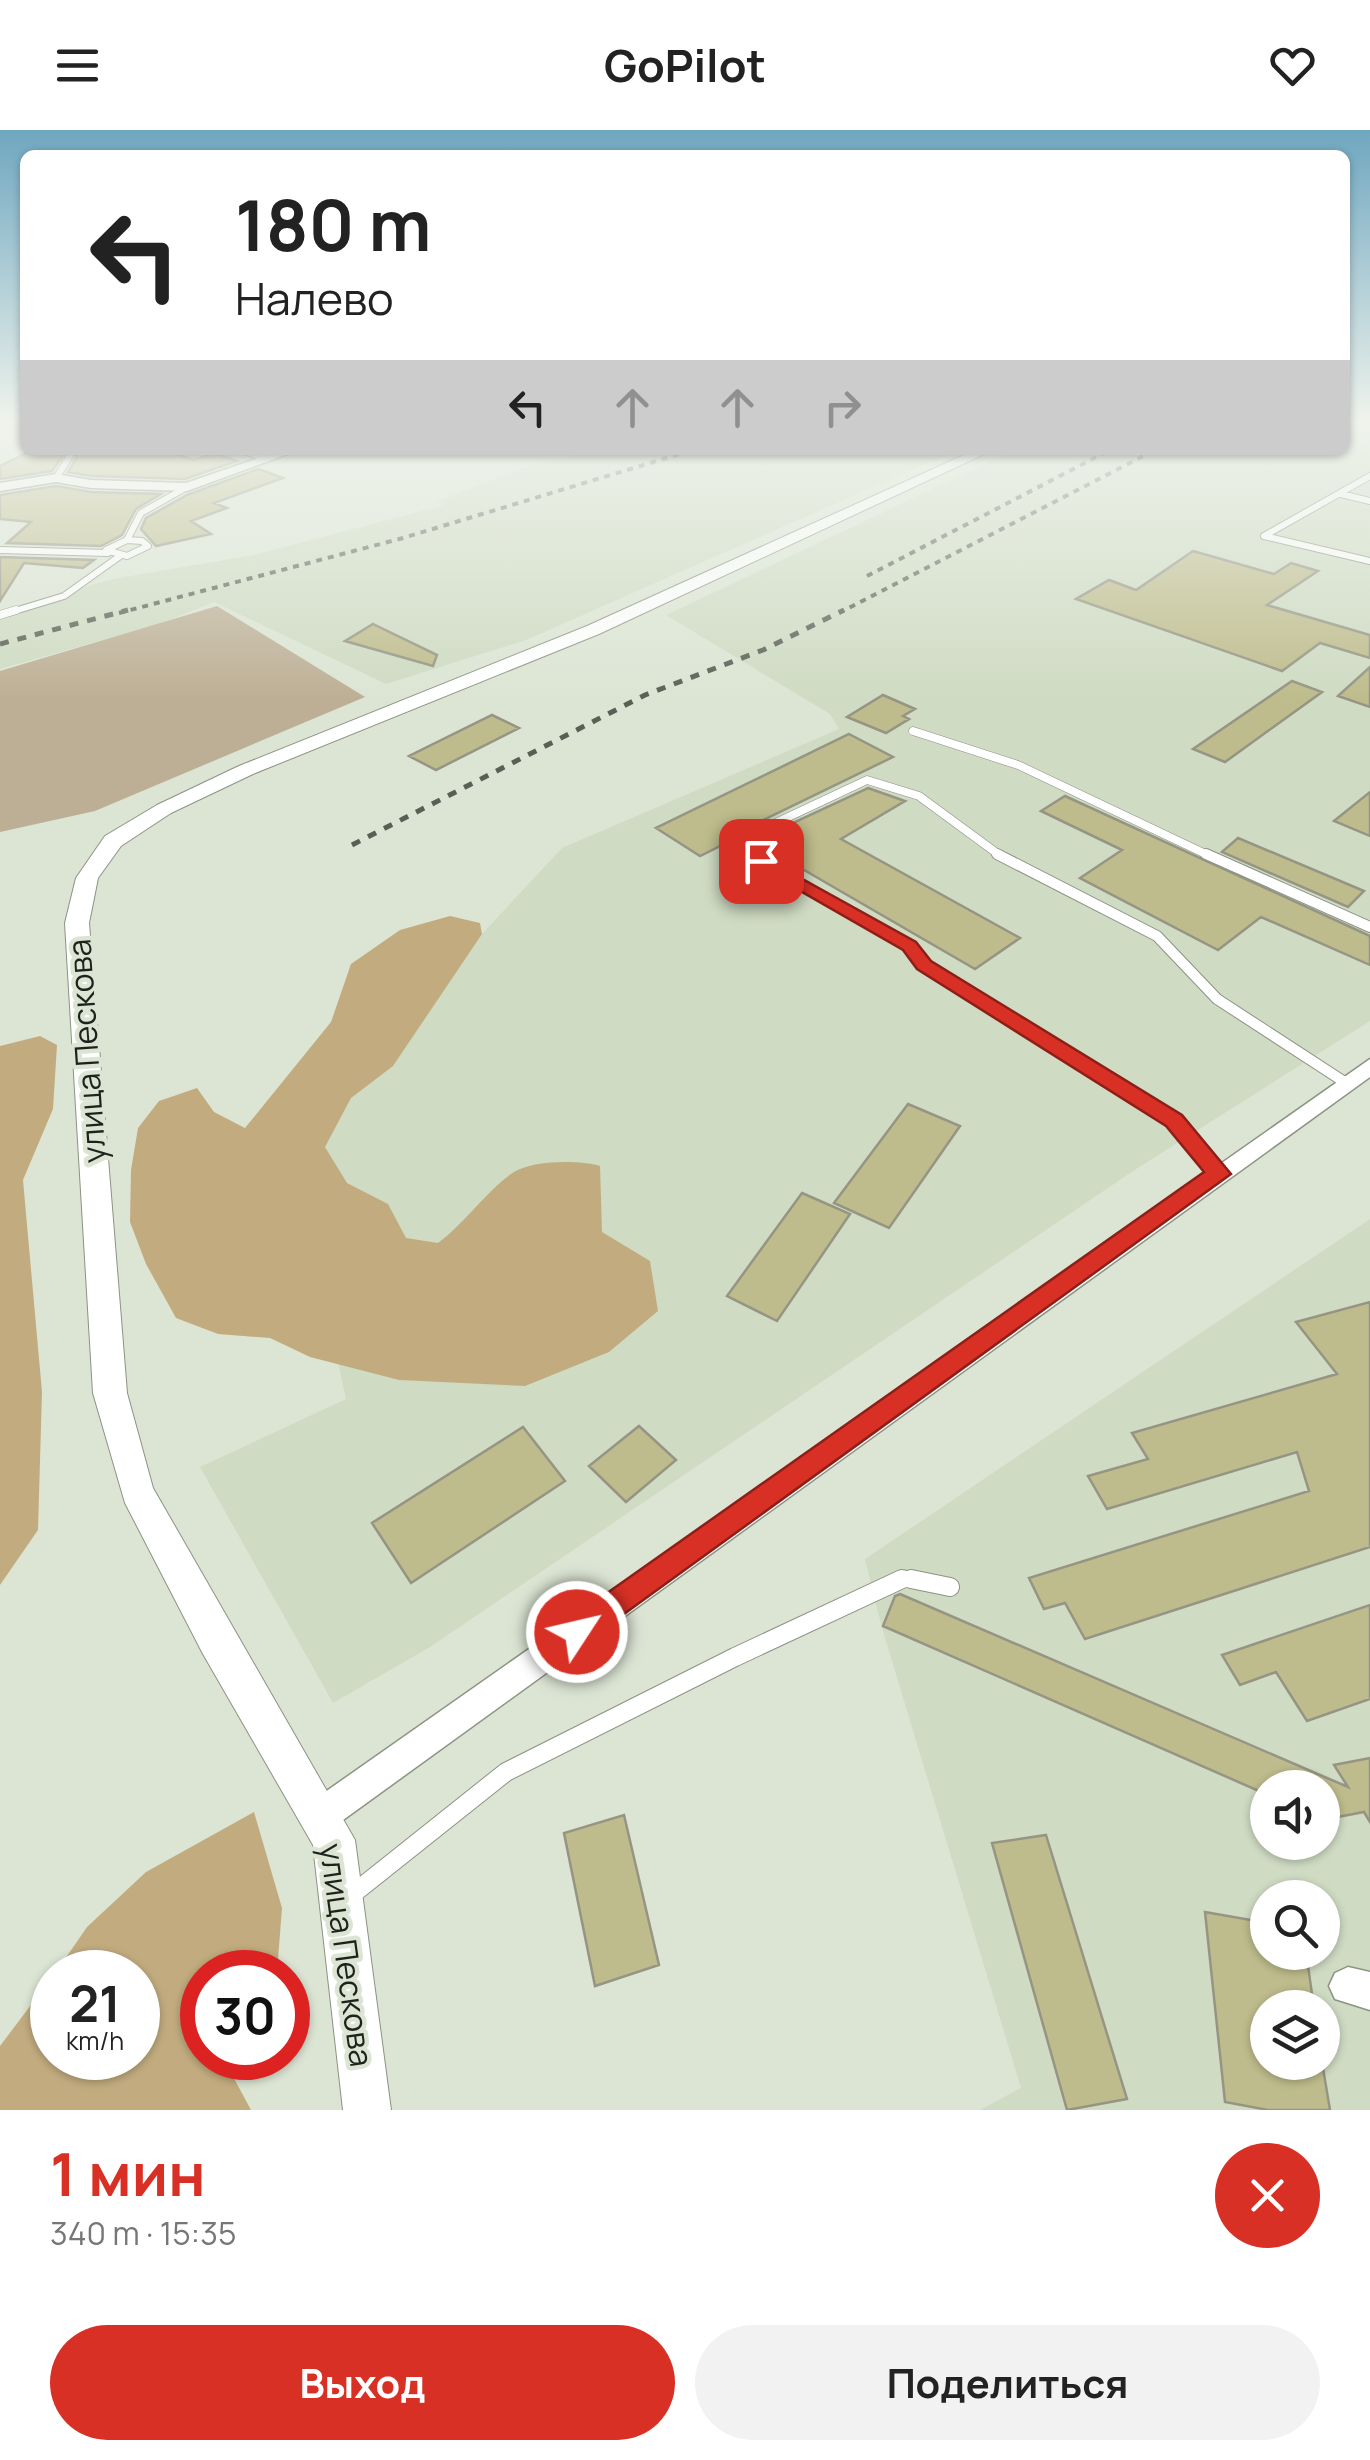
<!DOCTYPE html>
<html lang="ru">
<head>
<meta charset="utf-8">
<style>
	:root { --surface:#fff; --page:#f2f2f2; --text:#222; --muted:#767676; --accent:#d93025 }
	body { margin:0; font-family:Manrope,sans-serif; background:var(--page); color:var(--text); height:100vh; display:flex; flex-direction:column; font-size:38px; white-space:nowrap }
	* { box-sizing:border-box; margin:0 }
	p { font-size:32px; color:var(--muted) }
	.icon { flex:none; width:55px; height:55px; fill:none; stroke:currentColor; stroke-width:2; stroke-linecap:round; stroke-linejoin:round }
	.map { position:relative; height:1980px; overflow:hidden }
	.panel { display:flex; flex-direction:column; background:var(--surface); flex:1 }
	.panel>* { flex:none }
	.top-card { position:absolute; left:20px; top:20px; width:1330px; height:305px; border-radius:15px; box-shadow:0 2px 8px #0004; background:#fff; color:var(--text); overflow:hidden }
	.buttons { position:absolute; left:1250px; top:1640px; display:grid; gap:20px }
	.buttons a { display:grid; place-items:center; width:90px; height:90px; border-radius:50%; background:var(--surface); box-shadow:0 2px 8px #0004; font-size:50px }
	.speed { position:absolute; left:30px; top:1820px; display:flex; gap:20px; font-size:50px; font-weight:700; text-align:center }
	.speed>* { display:grid; place-content:center; width:130px; height:130px; border-radius:50%; background:var(--surface); box-shadow:0 2px 8px #0004; line-height:1 }
	.speed small { font-size:25px; font-weight:400 }
	.speed .limit { border:15px solid #d22; background:#fff; color:#111 }
	.pin { position:absolute; display:grid; place-items:center; width:85px; height:85px; color:#fff; margin:-42px; border-radius:20px; box-shadow:0 5px 15px #0006 }
	.me { position:absolute; width:110px; margin:-55px; rotate:55deg; stroke-linejoin:round; filter:drop-shadow(0 0 8px #0008) }
	.turn { display:flex; align-items:center; gap:35px; height:210px; padding:0 50px; font-size:45px }
	.turn .icon { width:130px; height:130px; stroke-width:2.5 }
	.turn b { display:block; font-size:70px; line-height:85px }
	.lanes { display:flex; align-items:center; height:95px; padding:0 50px; background:#0003; justify-content:center; gap:50px; direction:ltr }
	.lanes .off { opacity:.35 }
	.round { display:grid; place-items:center; flex:none; width:105px; height:105px; border-radius:52px; background:var(--page) }
	.headline { display:flex; align-items:center; justify-content:space-between; height:170px; padding:0 50px }
	h1 { font-size:60px; font-weight:700; line-height:75px; color:var(--accent) }
	.primary-button { display:flex; gap:20px; margin-top:auto; padding:20px 50px }
	.primary-button a { flex:1; height:115px; border-radius:60px; background:var(--accent); color:#fff; font-size:40px; font-weight:700; line-height:115px; text-align:center }
	.primary-button a+a { background:var(--page); color:var(--text) }
	header { display:flex; justify-content:space-between; align-items:center; height:130px; padding:0 50px; background:var(--surface); font-size:45px; font-weight:700 }
	.map>svg:first-child { display:block }
	.built { fill:#cfdbc3; fill-rule:evenodd }
	.green { fill:#bdaf95 }
	.forest { fill:#c2ac7f }
	.building { fill:#bebc8c; stroke:#969584; stroke-width:2.5 }
	.lines { fill:none; stroke-linecap:round; stroke-linejoin:round }
	.service-far4-casing { stroke:#8b9383; stroke-width:8 }
	.service-far3-casing { stroke:#8b9383; stroke-width:9 }
	.service-far2-casing { stroke:#8b9383; stroke-width:12 }
	.service-far1-casing { stroke:#8b9383; stroke-width:16 }
	.service-casing { stroke:#8b9383; stroke-width:20 }
	.minor-casing { stroke:#8b9383; stroke-width:3 }
	.tertiary-casing { stroke:#8b9383; stroke-width:2 }
	.service-far4 { stroke:#fff; stroke-width:6 }
	.service-far3 { stroke:#fff; stroke-width:8 }
	.service-far2 { stroke:#fff; stroke-width:10 }
	.service-far1 { stroke:#fff; stroke-width:14 }
	.service { stroke:#fff; stroke-width:18 }
	.minor { fill:#fff; fill-rule:evenodd }
	.tertiary { fill:#fff; fill-rule:evenodd }
	.rail-far1 { stroke:#5a5f55; stroke-width:4; stroke-dasharray:6 6; stroke-linecap:butt }
	.rail { stroke:#5a5f55; stroke-width:5; stroke-dasharray:9 9; stroke-linecap:butt }
	.route { fill:#d93025; stroke:#8d1f18; stroke-width:2.5 }
	.labels { text-anchor:middle; stroke-width:9; stroke-linejoin:round; paint-order:stroke }
	.street-label { font-size:32px; fill:#1f221c; stroke:#dce5d4 }
</style>
</head>
<body>
<header><svg class="icon" aria-label="menu" viewBox="0 0 24 24"><path d="M4 6h16M4 12h16M4 18h16"/></svg>GoPilot<svg class="icon" aria-label="heart" viewBox="0 0 24 24"><path d="M12 20l-8-8c-3-5 5-10 8-4 3-6 11-1 8 4z"/></svg></header>
<div class="map">
<svg width="1370" height="1980" viewBox="0 0 1370 1980">
	<rect width="100%" height="100%" fill="#dce5d4"/>
	<path class="built" d="M 1345,293 L 1370,293 L 1370,891 L 1133,1041 L 430,1517 L 333,1573 L 200,1337 L 346,1269 L 288,1000 L 482,804 L 562,718 L 839,599 L 830,584 L 666,485 L 1015,320 L 1345,320 Z
		M 590,320 L 957,320 L 526,510 L 386,554 L 214,472 L 162,493 L 0,539 L 0,481 L 113,449 L 254,425 L 444,375 L 436,372 L 520,339 Z
		M 1370,1089 L 1370,1980 L 980,1980 L 1021,1958 L 882,1498 L 865,1429 ZM 1268,1658 L 1322,1658 L 1322,1712 L 1268,1712 ZM 1268,1768 L 1322,1768 L 1322,1822 L 1268,1822 ZM 1268,1878 L 1322,1878 L 1322,1932 L 1268,1932 Z"/>
	<path class="green" d="M 217,476 L 365,567 L 95,681 L 0,702 L 0,541 Z"/>
	<path class="forest" d="M 450,786 L 480,793 L 482,804 L 393,936 L 351,968 L 325,1017 L 347,1053 L 388,1074 L 406,1108 L 438,1113 C 464,1094 491,1056 514,1042 C 534,1030 579,1030 600,1036 L 602,1102 L 650,1131 L 658,1181 L 609,1222 L 525,1256 L 399,1250 L 310,1227 L 270,1208 L 218,1204 L 176,1188 L 146,1134 L 130,1092 L 131,1040 L 138,998 L 159,971 L 197,958 L 214,982 L 245,998 L 331,892 L 351,834 L 400,800 Z
		M 40,906 L 57,915 L 53,979 L 23,1050 L 42,1262 L 38,1400 L 0,1455 L 0,916 Z
		M 254,1682 L 282,1778 L 277,1842 L 202,1842 L 202,1928 L 223,1928 L 251,1980 L 0,1980 L 0,1916 L 52,1847 L 52,1928 L 138,1928 L 138,1842 L 56,1842 L 87,1797 L 146,1742 Z"/>
	<path class="building" d="M 33,320 L 67,320 L 52,341 L 0,349 L 0,336 Z
		M 73,320 L 162,320 L 194,330 L 214,323 L 237,331 L 185,349 L 91,346 L 68,342 L 77,327 Z
		M 258,339 L 283,348 L 214,373 L 227,378 L 191,391 L 211,404 L 156,416 L 141,399 L 146,388 L 187,365 Z
		M 56,356 L 91,362 L 161,364 L 136,379 L 122,405 L 101,416 L 7,413 L 31,392 L 0,389 L 0,365 Z
		M 1193,421 L 1274,444 L 1291,433 L 1318,441 L 1267,475 L 1370,505 L 1370,528 L 1320,513 L 1282,541 L 1076,469 L 1109,450 L 1136,460 Z
		M 0,427 L 94,430 L 83,438 L 24,433 L 0,471 Z
		M 373,494 L 437,525 L 433,536 L 345,511 Z
		M 1370,537 L 1370,577 L 1338,566 Z
		M 1292,551 L 1322,562 L 1225,632 L 1193,619 Z
		M 883,565 L 915,579 L 903,586 L 909,589 L 886,603 L 847,587 Z
		M 492,585 L 519,598 L 436,640 L 409,626 Z
		M 849,604 L 893,627 L 728,707 L 724,714 L 700,726 L 656,698 Z
		M 868,658 L 905,671 L 841,709 L 1020,808 L 975,839 L 754,711 Z
		M 1370,662 L 1370,706 L 1334,691 Z
		M 1065,666 L 1370,806 L 1370,835 L 1261,787 L 1218,820 L 1080,748 L 1122,720 L 1041,681 Z
		M 1238,708 L 1364,761 L 1348,777 L 1222,722 Z
		M 908,974 L 960,996 L 889,1098 L 834,1073 Z
		M 802,1063 L 850,1084 L 777,1191 L 727,1166 Z
		M 1370,1172 L 1370,1417 L 1085,1509 L 1065,1473 L 1044,1479 L 1029,1448 L 1309,1361 L 1297,1322 L 1107,1379 L 1088,1346 L 1148,1329 L 1132,1303 L 1337,1244 L 1296,1192 Z
		M 639,1296 L 676,1330 L 626,1372 L 589,1336 Z
		M 523,1297 L 565,1351 L 411,1453 L 372,1393 Z
		M 900,1464 L 1348,1657 L 1334,1635 L 1370,1628 L 1370,1692 L 1364,1682 L 1322,1690 L 1322,1658 L 1268,1658 L 1268,1665 L 883,1496 L 895,1466 Z
		M 1370,1475 L 1370,1569 L 1307,1591 L 1276,1542 L 1240,1555 L 1222,1525 Z
		M 624,1685 L 659,1835 L 595,1856 L 564,1703 Z
		M 1046,1705 L 1127,1969 L 1067,1980 L 992,1713 Z
		M 1205,1782 L 1268,1793 L 1268,1822 L 1306,1822 L 1314,1878 L 1268,1878 L 1268,1932 L 1322,1932 L 1330,1980 L 1268,1980 L 1225,1972 Z"/>
	<g class="lines">
		<defs>
			<path id="service-far4" d="M 241,320 L 267,329
				M 56,348 L 70,326
				M 1341,364 L 1370,371
				M 1264,406 L 1370,346
				M 1264,406 L 1370,431
				M 127,410 L 142,411 L 148,416 L 127,426 L 106,420 Z
				M 127,410 L 141,383 L 187,357
				M 0,420 L 108,423
				M 8,483 L 64,466 L 120,426"/>
			<path id="service-far3" d="M 0,485 L 16,480
				M 913,601 L 1018,635 L 1212,727
				M 731,714 L 867,650 L 919,666 L 1002,727
				M 731,714 L 753,727"/>
			<path id="service-far2" d="M 749,724 L 909,816 L 924,835 L 1174,990 L 1218,1043
				M 997,724 L 1157,806 L 1217,869 L 1346,953
				M 1206,724 L 1370,797"/>
			<path id="service-far1" d="M 1216,1040 L 1219,1044
				M 897,1452 L 905,1448 L 923,1452"/>
			<path id="service" d="M 911,1449 L 950,1457
				M 349,1767 L 506,1642 L 735,1527 L 902,1449"/>
			<path id="minor" d="M 282,320 L 299,320 L 187,361 L 91,358 L 56,352 L 0,361 L 0,353 L 56,344 L 91,350 L 186,353 Z
				M 1370,929 L 1370,947 L 332,1698 L 320,1703 L 308,1698 L 303,1686 L 308,1674 Z
				M 1348,1837 L 1370,1842 L 1370,1880 L 1335,1869 L 1329,1856 L 1335,1843 Z"/>
			<path id="tertiary" d="M 975,320 L 993,320 L 599,504 L 253,644 L 171,683 L 121,716 L 98,748 L 89,793 L 127,1263 L 153,1358 L 355,1710 L 391,1980 L 343,1980 L 313,1715 L 203,1524 L 125,1373 L 93,1263 L 65,793 L 76,748 L 105,706 L 157,675 L 239,636 L 587,496 Z"/>
		</defs>
		<use href="#service-far4" class="service-far4-casing"/>
		<use href="#service-far3" class="service-far3-casing"/>
		<use href="#service-far2" class="service-far2-casing"/>
		<use href="#service-far1" class="service-far1-casing"/>
		<use href="#service" class="service-casing"/>
		<use href="#minor" class="minor-casing"/>
		<use href="#tertiary" class="tertiary-casing"/>
		<use href="#service-far4" class="service-far4"/>
		<use href="#service-far3" class="service-far3"/>
		<use href="#service-far2" class="service-far2"/>
		<use href="#service-far1" class="service-far1"/>
		<use href="#service" class="service"/>
		<use href="#minor" class="minor"/>
		<use href="#tertiary" class="tertiary"/>
		<path class="rail-far1" d="M 867,446 L 1110,320
			M 119,483 L 403,408 L 693,320
			M 839,483 L 1155,320"/>
		<path class="rail" d="M 0,514 L 128,480
			M 352,715 L 645,565 L 763,520 L 844,480"/>
	</g>
	<linearGradient id="sky" x2="0" y2="1"><stop stop-color="#6fa7c0"/><stop offset="0.51" stop-color="#eff3ec"/><stop offset="1" stop-color="#eff3ec" stop-opacity="0"/></linearGradient>
	<rect width="1370" height="570" fill="url(#sky)"/>
	<path class="route" d="M 761,726 L 916,812 L 931,831 L 1182,985 L 1231,1044 L 577,1518 L 566,1513 L 561,1502 L 566,1492 L 1204,1042 L 1166,996 L 917,839 L 903,820 L 755,735 L 755,727 Z"/>
	<g class="labels">
		<g class="street-label">
			<text transform="translate(87 921) rotate(-94)" y="11">улица Пескова</text>
			<text transform="translate(346 1825) rotate(82)" y="11">улица Пескова</text>
		</g>
	</g>
</svg>
<div class="buttons">
<a><svg class="icon" aria-label="sound" viewBox="0 0 24 24"><path d="M4 9h4l5-4v14l-5-4H4zM17 9q2 3 0 6"/></svg></a>
<a><svg class="icon" aria-label="search" viewBox="0 0 24 24"><circle cx="10" cy="10" r="6"/><path d="M15 15l6 6"/></svg></a>
<a><svg class="icon" aria-label="layers" viewBox="0 0 24 24"><path d="M12 4l9 5-9 5-9-5zM3 14l9 5 9-5"/></svg></a>
</div>
<div class="speed"><div>21<small>km/h</small></div><div class="limit">30</div></div>
<div class="pin" style="left:761px;top:731px;background:#d93025"><svg class="icon" aria-label="arrive" viewBox="0 0 24 24"><path d="M6 21V4h12l-3 4 3 4H6"/></svg></div>
<svg class="me" style="left:577px;top:1502px" viewBox="-20 -20 40 40"><circle r="17" fill="#d93025" stroke="#fff" stroke-width="3"/><path d="M0-11L8 9 0 5-8 9z" fill="#fff"/></svg>
<div class="top-card">
<div class="turn"><svg class="icon" aria-label="left" viewBox="0 0 24 24"><path d="M17 20v-9H6M10 6l-5 5 5 5"/></svg><div><b>180 m</b>Налево</div></div>
<div class="lanes"><svg class="icon" aria-label="left" viewBox="0 0 24 24"><path d="M17 20v-9H6M10 6l-5 5 5 5"/></svg><svg class="icon off" aria-label="ahead" viewBox="0 0 24 24"><path d="M12 20V5M6 11l6-6 6 6"/></svg><svg class="icon off" aria-label="ahead" viewBox="0 0 24 24"><path d="M12 20V5M6 11l6-6 6 6"/></svg><svg class="icon off" aria-label="right" viewBox="0 0 24 24"><path d="M7 20v-9h11M14 6l5 5-5 5"/></svg></div>
</div>
</div>
<section class="panel">
<div class="headline"><div><h1>1 мин</h1><p>340 m · 15:35</p></div><a class="round" style="background:#d93025;color:#fff"><svg class="icon" aria-label="close" viewBox="0 0 24 24"><path d="M6 6l12 12M18 6L6 18"/></svg></a></div>
<div class="primary-button"><a>Выход</a><a>Поделиться</a></div>
</section>
</body>
</html>
